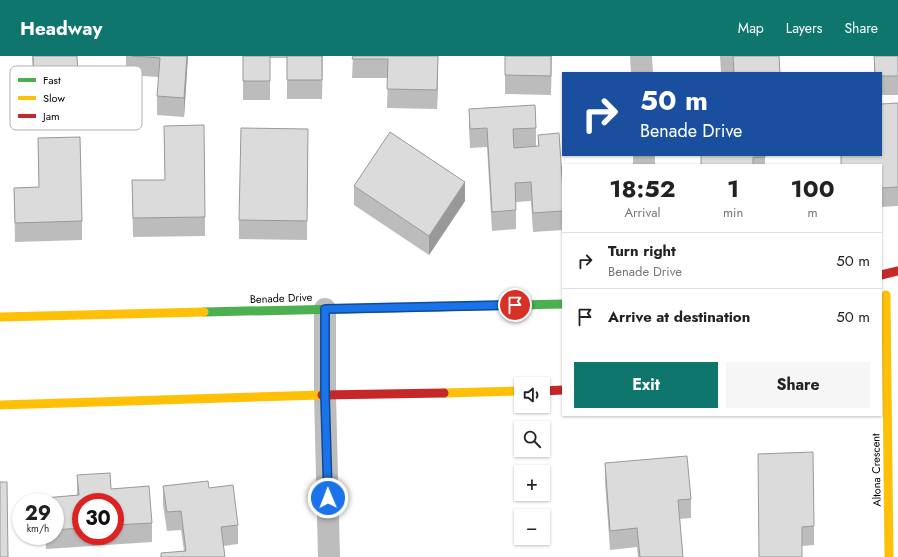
<!DOCTYPE html>
<html lang="en">
<head>
<meta charset="utf-8">
<style>
	:root { --surface:#fff; --page:#f6f6f6; --text:#222; --muted:#767676; --line:#e0e0e0; --accent:#0f766e }
	body { margin:0; font-family:Jost,sans-serif; background:var(--page); color:var(--text); height:100vh; display:flex; flex-direction:column; font-size:15px; white-space:nowrap }
	* { box-sizing:border-box; margin:0 }
	p { font-size:13px; color:var(--muted) }
	.icon { flex:none; width:22px; height:22px; fill:none; stroke:currentColor; stroke-width:2; stroke-linecap:round; stroke-linejoin:round }
	.map { position:relative; flex:1; overflow:hidden }
	.details { position:absolute; left:562px; top:108px; width:320px; height:252px; display:flex; flex-direction:column; background:var(--surface); border-radius:0px; box-shadow:0 1px 3px #0004 }
	.details>* { flex:none }
	.hud { position:absolute; left:562px; top:16px; width:320px; height:84px; border-radius:0px; box-shadow:0 1px 3px #0004; background:#1a4fa0; color:#fff; overflow:hidden }
	.tools { position:absolute; left:514px; top:321px; display:grid; gap:8px }
	.tools a { display:grid; place-items:center; width:36px; height:36px; border-radius:0px; background:var(--surface); box-shadow:0 1px 3px #0004; font-size:20px }
	.speed { position:absolute; left:12px; top:437px; display:flex; gap:8px; font-size:20px; font-weight:700; text-align:center }
	.speed>* { display:grid; place-content:center; width:52px; height:52px; border-radius:50%; background:var(--surface); box-shadow:0 1px 3px #0004; line-height:1 }
	.speed small { font-size:10px; font-weight:400 }
	.speed .limit { border:6px solid #d22; background:#fff; color:#111 }
	.pin { position:absolute; display:grid; place-items:center; width:34px; height:34px; color:#fff; margin:-17px; border:2px solid #fff; border-radius:50%; box-shadow:0 1px 4px #0007 }
	.me { position:absolute; width:44px; margin:-22px; rotate:359deg; stroke-linejoin:round; filter:drop-shadow(0 0 3px #0008) }
	.turn { display:flex; align-items:center; gap:14px; height:84px; padding:0 12px; font-size:18px }
	.turn .icon { width:52px; height:52px; stroke-width:2.5 }
	.turn b { display:block; font-size:28px; line-height:34px }
	.eta { display:flex; justify-content:space-evenly; align-items:center; height:68px; text-align:center }
	.eta b { font-size:24px; font-weight:700; line-height:28px }
	.action { display:flex; gap:8px; margin-top:auto; padding:8px 12px }
	.action a { flex:1; height:46px; border-radius:0px; background:var(--accent); color:#fff; font-size:16px; font-weight:700; line-height:46px; text-align:center }
	.action a+a { background:var(--page); color:var(--text) }
	ul { padding:0; list-style:none }
	li { display:flex; align-items:center; gap:12px; height:56px; padding:0 12px; border-top:1px solid var(--line) }
	li div { flex:1 }
	li b { display:block; font-size:15px }
	li em { font-style:normal }
	header { display:flex; align-items:center; gap:24px; box-sizing:border-box; height:56px; padding:0 20px; background:var(--accent); color:#fff }
	header strong { font-size:19px }
	nav { display:flex; gap:22px; margin-inline-start:auto; font-size:14px }
	.map>svg:first-child { display:block }
	.lines { fill:none; stroke-linecap:round; stroke-linejoin:round }
	.street { stroke:#bdbdbd; stroke-width:22 }
	.fast { stroke:#4caf50; stroke-width:9 }
	.slow { stroke:#ffc107; stroke-width:9 }
	.jam { stroke:#c62828; stroke-width:9 }
	.wall { fill:#bcbcbc; fill-rule:evenodd }
	.shaded-wall { fill:#999 }
	.building { fill:#dbdbdb; stroke:#999 }
	.route-casing { stroke:#114b97; stroke-width:10 }
	.route { stroke:#1a73e8; stroke-width:7 }
	.labels { text-anchor:middle; stroke-width:3.5; stroke-linejoin:round; paint-order:stroke }
	.street-label { font-size:11px; fill:#000; stroke:#fff }
	.key { fill:#fff; stroke:#b2b2b2; stroke-width:1 }
	.key-label { font-size:11px; fill:#000 }
</style>
</head>
<body>
<header>
<strong>Headway</strong>
<nav><a>Map</a><a>Layers</a><a>Share</a></nav>
</header>
<div class="map">
<svg width="898" height="501" viewBox="0 0 898 501">
	<rect width="100%" height="100%" fill="#fff"/>
	<g class="lines">
		<path class="street" d="M 641,0 L 642,17
			M 644,99 L 644,109
			M 325,253 L 325,339 L 329,501"/>
		<path class="fast" d="M 204,256 L 563,248"/>
		<path class="slow" d="M 886,239 L 889,501
			M 0,261 L 204,256
			M 444,337 L 521,335
			M 0,349 L 322,339"/>
		<path class="jam" d="M 881,219 L 898,215
			M 543,335 L 563,334
			M 322,339 L 444,337"/>
	</g>
	<path class="wall" d="M 32,0 L 77,0 L 78,38 L 34,40 Z
		M 126,0 L 188,0 L 184,61 L 157,59 L 157,40 L 159,21 L 126,19 Z
		M 243,0 L 323,0 L 322,43 L 287,43 L 287,2 L 270,2 L 270,44 L 243,44 Z
		M 353,0 L 438,0 L 437,53 L 387,52 L 388,22 L 352,22 Z
		M 505,0 L 552,0 L 551,39 L 505,38 Z
		M 720,0 L 779,0 L 780,17 L 721,17 Z
		M 874,0 L 898,0 L 898,39 L 881,39 L 881,17 L 874,17 Z
		M 898,47 L 898,150 L 881,151 L 881,109 L 841,109 L 841,99 L 881,99 Z
		M 469,53 L 536,72 L 536,90 L 538,90 L 538,79 L 563,137 L 563,174 L 533,176 L 531,145 L 516,146 L 516,173 L 492,175 L 487,91 L 470,92 L 469,72 Z
		M 164,70 L 205,161 L 205,180 L 133,181 L 132,124 L 165,124 Z
		M 38,82 L 82,165 L 82,184 L 15,186 L 14,132 L 39,131 Z
		M 308,92 L 307,184 L 239,183 L 239,164 Z
		M 765,99 L 765,109 L 701,109 Z
		M 354,130 L 465,145 L 429,199 L 354,149 Z
		M 758,398 L 814,470 L 814,489 L 802,490 Z
		M 605,407 L 691,443 L 691,462 L 680,463 L 683,501 L 638,501 L 637,491 L 610,494 L 605,426 Z
		M 77,419 L 111,433 L 152,467 L 152,486 L 46,493 L 45,480 L 55,480 L 55,446 L 44,446 L 44,442 L 77,439 ZM 81,446 L 115,446 L 115,480 L 81,480 Z
		M 163,430 L 209,432 L 238,469 L 238,488 L 223,490 L 225,501 L 161,501 L 161,497 L 184,495 L 181,474 L 167,475 L 163,449 Z"/>
	<path class="shaded-wall" d="M 187,0 L 188,0 L 184,61 L 184,42 Z
		M 438,0 L 438,17 L 437,53 L 437,34 Z
		M 465,126 L 465,145 L 429,199 L 429,180 Z"/>
	<path class="building" d="M 33,0 L 77,0 L 78,19 L 34,21 Z
		M 132,0 L 187,0 L 184,42 L 157,40 L 160,2 Z
		M 243,0 L 270,0 L 270,25 L 243,25 Z
		M 287,0 L 322,0 L 322,24 L 287,24 Z
		M 353,0 L 438,0 L 437,34 L 387,33 L 388,3 L 352,3 Z
		M 505,0 L 551,0 L 551,20 L 505,19 Z
		M 733,0 L 779,0 L 780,17 L 734,17 Z
		M 874,0 L 898,0 L 898,20 L 881,20 L 881,17 L 875,17 Z
		M 898,47 L 898,131 L 881,132 L 881,109 L 841,109 L 841,99 L 881,99 L 881,48 Z
		M 535,49 L 536,72 L 513,73 L 514,92 L 539,90 L 538,79 L 559,77 L 563,137 L 563,155 L 533,157 L 531,126 L 515,127 L 516,154 L 492,156 L 487,72 L 470,73 L 469,53 Z
		M 204,69 L 205,161 L 133,162 L 132,124 L 165,124 L 164,70 Z
		M 241,72 L 308,73 L 307,165 L 239,164 Z
		M 390,76 L 465,126 L 429,180 L 354,130 Z
		M 80,81 L 82,165 L 15,167 L 14,132 L 39,131 L 38,82 Z
		M 701,99 L 765,99 L 765,101 L 753,101 L 753,109 L 701,109 Z
		M 813,396 L 814,470 L 802,471 L 802,501 L 759,501 L 758,398 Z
		M 687,400 L 691,443 L 678,444 L 683,501 L 640,501 L 637,472 L 610,475 L 605,407 Z
		M 110,417 L 111,433 L 149,430 L 152,467 L 115,469 L 115,446 L 81,446 L 81,472 L 55,474 L 55,446 L 44,446 L 44,442 L 79,439 L 77,419 Z
		M 208,425 L 209,432 L 233,429 L 238,469 L 221,471 L 225,501 L 161,501 L 161,497 L 186,495 L 181,455 L 167,456 L 163,430 Z
		M 0,426 L 7,426 L 8,501 L 0,501 Z"/>
	<g class="lines">
		<defs>
			<path id="route" d="M 328,442 L 325,339 L 325,253 L 515,249"/>
		</defs>
		<use href="#route" class="route-casing"/>
		<use href="#route" class="route"/>
	</g>
	<g class="labels">
		<g class="street-label">
			<text transform="translate(281 242) rotate(-2)" y="4">Benade Drive</text>
			<text transform="translate(876 414) rotate(-91)" y="4">Altona Crescent</text>
		</g>
	</g>
	<rect x="10" y="10" width="132" height="64" rx="6" class="key"/>
	<rect x="18" y="22" width="18" height="4" fill="#4caf50"/>
	<rect x="18" y="40" width="18" height="4" fill="#ffc107"/>
	<rect x="18" y="58" width="18" height="4" fill="#c62828"/>
	<g class="key-label">
		<text x="43" y="28">Fast</text>
		<text x="43" y="46">Slow</text>
		<text x="43" y="64">Jam</text>
	</g>
</svg>
<div class="tools">
<a><svg class="icon" aria-label="sound" viewBox="0 0 24 24"><path d="M4 9h4l5-4v14l-5-4H4zM17 9q2 3 0 6"/></svg></a>
<a><svg class="icon" aria-label="search" viewBox="0 0 24 24"><circle cx="10" cy="10" r="6"/><path d="M15 15l6 6"/></svg></a>
<a>+</a>
<a>−</a>
</div>
<div class="speed"><div>29<small>km/h</small></div><div class="limit">30</div></div>
<div class="pin" style="left:515px;top:249px;background:#d93025"><svg class="icon" aria-label="arrive" viewBox="0 0 24 24"><path d="M6 21V4h12l-3 4 3 4H6"/></svg></div>
<svg class="me" style="left:328px;top:442px" viewBox="-20 -20 40 40"><circle r="17" fill="#1a73e8" stroke="#fff" stroke-width="3"/><path d="M0-11L8 9 0 5-8 9z" fill="#fff"/></svg>
<div class="hud">
<div class="turn"><svg class="icon" aria-label="right" viewBox="0 0 24 24"><path d="M7 20v-9h11M14 6l5 5-5 5"/></svg><div><b>50 m</b>Benade Drive</div></div>
</div>
<section class="details">
<div class="eta">
<div><b>18:52</b><p>Arrival</p></div>
<div><b>1</b><p>min</p></div>
<div><b>100</b><p>m</p></div>
</div>
<ul>
<li><svg class="icon" aria-label="right" viewBox="0 0 24 24"><path d="M7 20v-9h11M14 6l5 5-5 5"/></svg><div><b>Turn right</b><p>Benade Drive</p></div><em>50 m</em></li>
<li><svg class="icon" aria-label="arrive" viewBox="0 0 24 24"><path d="M6 21V4h12l-3 4 3 4H6"/></svg><div><b>Arrive at destination</b></div><em>50 m</em></li>
</ul>
<div class="action"><a>Exit</a><a>Share</a></div>
</section>
</div>
</body>
</html>
